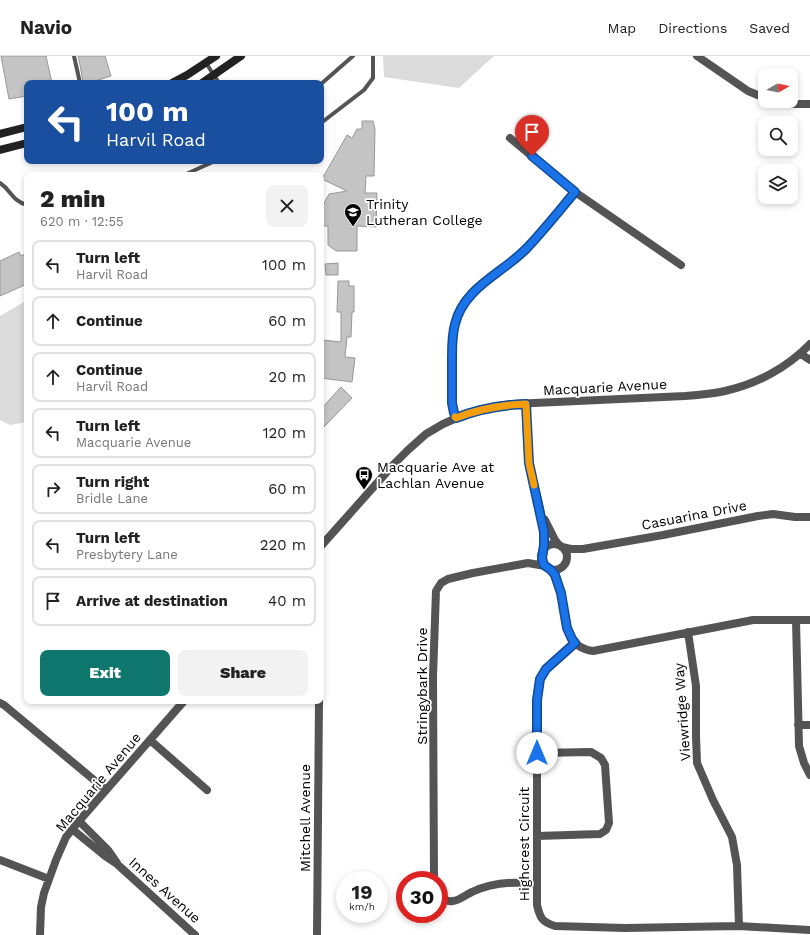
<!DOCTYPE html>
<html lang="en">
<head>
<meta charset="utf-8">
<style>
	:root { --surface:#fff; --page:#f2f2f2; --text:#222; --muted:#767676; --line:#e0e0e0; --accent:#0f766e }
	body { margin:0; font-family:"Work Sans",sans-serif; background:var(--page); color:var(--text); height:100vh; display:flex; flex-direction:column; font-size:15px; white-space:nowrap }
	* { box-sizing:border-box; margin:0 }
	p { font-size:13px; color:var(--muted) }
	.icon { flex:none; width:22px; height:22px; fill:none; stroke:currentColor; stroke-width:2; stroke-linecap:round; stroke-linejoin:round }
	.map { position:relative; flex:1; overflow:hidden }
	.drawer { position:absolute; left:24px; top:116px; width:300px; height:532px; display:flex; flex-direction:column; background:var(--surface); border-radius:8px; box-shadow:0 2px 6px #0003 }
	.drawer>* { flex:none }
	.top-card { position:absolute; left:24px; top:24px; width:300px; height:84px; border-radius:8px; box-shadow:0 2px 6px #0003; background:#1a4fa0; color:#fff; overflow:hidden }
	.needle { width:26px; rotate:81deg }
	.controls { position:absolute; left:758px; top:12px; display:grid; gap:8px }
	.controls a { display:grid; place-items:center; width:40px; height:40px; border-radius:8px; background:var(--surface); box-shadow:0 2px 6px #0003; font-size:20px }
	.speed { position:absolute; left:336px; top:815px; display:flex; gap:8px; font-size:20px; font-weight:700; text-align:center }
	.speed>* { display:grid; place-content:center; width:52px; height:52px; border-radius:50%; background:var(--surface); box-shadow:0 2px 6px #0003; line-height:1 }
	.speed small { font-size:10px; font-weight:400 }
	.speed .limit { border:6px solid #d22; background:#fff; color:#111 }
	.pin { position:absolute; display:grid; place-items:center; width:34px; height:34px; color:#fff; margin:-41px -17px; border-radius:50% 50% 50% 0; rotate:-45deg; box-shadow:0 0 4px #0007 }
	.pin .icon { rotate:45deg }
	.me { position:absolute; width:44px; margin:-22px; rotate:0deg; stroke-linejoin:round; filter:drop-shadow(0 0 3px #0008) }
	.turn { display:flex; align-items:center; gap:14px; height:84px; padding:0 16px; font-size:18px }
	.turn .icon { width:52px; height:52px; stroke-width:2.5 }
	.turn b { display:block; font-size:28px; line-height:34px }
	.round { display:grid; place-items:center; flex:none; width:42px; height:42px; border-radius:8px; background:var(--page) }
	.head { display:flex; align-items:center; justify-content:space-between; height:68px; padding:0 16px }
	h1 { font-size:24px; font-weight:800; line-height:30px }
	.primary-button { display:flex; gap:8px; margin-top:auto; padding:8px 16px }
	.primary-button a { flex:1; height:46px; border-radius:8px; background:var(--accent); color:#fff; font-size:16px; font-weight:800; line-height:46px; text-align:center }
	.primary-button a+a { background:var(--page); color:var(--text) }
	ul { padding:0; list-style:none }
	li { display:flex; align-items:center; gap:12px; height:50px; margin:0 8px 6px; padding:0 8px; border:2px solid var(--line); border-radius:8px }
	li div { flex:1 }
	li b { display:block; font-size:15px }
	li em { font-style:normal }
	header { display:flex; align-items:center; gap:24px; box-sizing:border-box; height:56px; padding:0 20px; background:var(--surface); border-bottom:1px solid var(--line) }
	header strong { font-size:19px }
	nav { display:flex; gap:22px; margin-inline-start:auto; font-size:14px }
	.map>svg:first-child { display:block }
	.green { fill:#dbdbdb }
	.building { fill:#c4c4c4; stroke:#989898 }
	.lines { fill:none; stroke-linecap:round; stroke-linejoin:round }
	.lane { stroke:#545454; stroke-width:4 }
	.street { stroke:#545454; stroke-width:8 }
	.secondary { stroke:#212121; stroke-width:8 }
	.route-casing { stroke:#114b97; stroke-width:10 }
	.route { stroke:#1a73e8; stroke-width:7 }
	.slow { stroke:#f59e0b; stroke-width:7 }
	.labels { text-anchor:middle; stroke-width:3.5; stroke-linejoin:round; paint-order:stroke }
	.poi-label { font-size:14px; fill:#000; stroke:#fff; text-anchor:start }
	.street-label { font-size:14px; fill:#000; stroke:#fff }
</style>
</head>
<body>
<header>
<strong>Navio</strong>
<nav><a>Map</a><a>Directions</a><a>Saved</a></nav>
</header>
<div class="map">
<svg width="810" height="879" viewBox="0 0 810 879">
	<rect width="100%" height="100%" fill="#fff"/>
	<path class="green" d="M 383,0 L 494,0 L 459,32 L 384,21 Z
		M 27,244 L 27,366 L 10,369 L 0,364 L 0,260 Z"/>
	<path class="building" d="M 1,0 L 46,0 L 52,27 L 27,27 L 27,40 L 9,43 Z
		M 78,0 L 105,0 L 111,20 L 89,27 L 83,26 L 80,9 Z
		M 362,65 L 373,65 L 375,73 L 374,120 L 366,120 L 365,137 L 377,137 L 376,171 L 357,170 L 357,195 L 336,195 L 328,189 L 328,170 L 322,170 L 322,157 L 321,156 L 321,153 L 329,138 L 347,135 L 322,123 L 347,79 L 352,82 L 357,73 L 362,73 Z
		M 19,196 L 21,200 L 27,197 L 27,228 L 0,240 L 0,205 Z
		M 338,207 L 338,219 L 326,219 L 325,208 Z
		M 338,225 L 349,225 L 349,230 L 354,230 L 354,256 L 352,256 L 351,281 L 347,281 L 345,301 L 355,302 L 352,326 L 321,322 L 321,293 L 323,284 L 341,286 L 341,256 L 337,256 Z
		M 341,331 L 352,342 L 321,374 L 321,353 Z"/>
	<g class="lines">
		<path class="lane" d="M 74,0 L 80,27
			M 206,7 L 219,27
			M 321,28 L 353,0
			M 321,67 L 364,34 L 373,22 L 373,0
			M 184,119 L 215,105
			M 0,127 C 12,135 11,144 27,149"/>
		<path class="street" d="M 697,0 L 748,35 L 765,42
			M 773,45 L 787,48 L 810,48
			M 510,82 L 575,136 L 681,209
			M 801,298 L 810,304
			M 526,348 C 527,368 526,390 530,410 C 535,438 547,466 543,495
			M 455,362 C 450,348 452,332 452,317 C 452,285 450,256 477,232 C 491,220 507,211 520,198 C 540,180 557,157 575,136
			M 545,464 L 555,484 L 559,489
			M541 501a13 13 0 1 1 26 0a13 13 0 1 1-26 0Z
			M 321,490 L 394,408 L 408,394 L 426,378 L 443,368 L 468,357 L 497,350 L 513,348 L 685,340 C 699,339 712,338 725,335 C 757,328 788,311 810,288
			M 562,491 L 571,493 L 583,493 L 663,479 L 758,460 L 773,458 L 795,461 L 810,461
			M 551,514 C 556,521 559,529 561,537 C 567,561 562,591 593,595 L 753,564 L 810,564
			M 796,564 L 799,690 L 804,707 L 810,719
			M 688,576 L 696,630 L 696,680 L 697,707 L 713,744 L 732,781 L 737,809 L 739,870
			M 575,587 L 546,613 L 540,623 L 537,644 L 537,849 C 540,862 542,866 555,870 L 625,872 L 739,870 L 810,874
			M 0,647 L 4,649 L 106,734
			M 798,669 L 810,669
			M 150,684 L 207,734
			M 79,765 L 108,794 L 117,807
			M 72,773 L 105,800 L 117,808 L 195,879
			M 537,780 L 600,778 L 606,774 L 609,767 L 605,709 L 601,702 L 591,696 L 537,697
			M 0,804 L 49,823
			M 434,824 L 433,620 L 436,535 L 441,527 L 448,523 L 473,517 L 528,507 L 545,510
			M 439,839 C 442,843 448,846 453,845 C 458,845 467,838 472,836 C 493,826 514,825 537,828
			M 40,879 L 41,851 L 44,837 L 56,804 L 66,781 L 79,765 L 184,645
			M 317,879 L 319,645"/>
		<path class="secondary" d="M 172,27 L 187,19 L 216,0
			M 202,27 L 241,0
			M 0,78 L 27,71
			M 0,94 L 27,87"/>
	</g>
	<g class="lines">
		<defs>
			<path id="route" d="M 532,100 L 575,136 C 559,155 544,174 527,192 C 503,217 464,231 455,268 C 452,279 452,290 452,301 C 452,317 452,332 452,347 L 454,357 L 456,362 C 478,353 501,349 526,348 L 529,407 L 544,476 L 544,489 L 542,502 L 544,509 L 551,514 L 555,519 L 561,537 L 567,572 L 572,583 L 575,587 L 546,613 L 540,623 L 537,644 L 537,697"/>
		</defs>
		<use href="#route" class="route-casing"/>
		<use href="#route" class="route"/>
		<path class="slow" d="M 455,361 L 456,362 C 478,353 501,349 526,348 L 529,407 L 534,429"/>
	</g>
	<defs>
		<symbol id="school-pin" viewBox="-11 -11 22 30"><path d="M0 17L-7.5 6A9.5 9.5 0 1 1 7.5 6Z" fill="#000" stroke="#fff"/><path d="M0-5L7-2L0 1L-7-2ZM-4 1L0 2.5L4 1V4Q0 6-4 4Z" fill="#fff"/></symbol>
		<symbol id="bus-pin" viewBox="-11 -11 22 30"><path d="M0 17L-7.5 6A9.5 9.5 0 1 1 7.5 6Z" fill="#000" stroke="#fff"/><path d="M-5-6H5V4H4V6H2V4H-2V6H-4V4H-5ZM-3.5-4V0h7V-4ZM-3.5 1.2v1.5H-2V1.2ZM2 1.2v1.5H3.5V1.2Z" fill="#fff"/></symbol>
	</defs>
	<g fill-rule="evenodd">
		<use href="#school-pin" x="343" y="146" width="20" height="27"/>
		<use href="#bus-pin" x="354" y="409" width="20" height="27"/>
	</g>
	<g class="labels">
		<g class="poi-label">
			<text x="366" y="153">Trinity<tspan x="366" dy="16">Lutheran College</tspan></text>
			<text x="377" y="416">Macquarie Ave at<tspan x="377" dy="16">Lachlan Avenue</tspan></text>
		</g>
		<g class="street-label">
			<text transform="translate(605 331) rotate(-3)" y="5">Macquarie Avenue</text>
			<text transform="translate(694 459) rotate(-11)" y="5">Casuarina Drive</text>
			<text transform="translate(422 630) rotate(-90)" y="5">Stringybark Drive</text>
			<text transform="translate(682 656) rotate(-94)" y="5">Viewridge Way</text>
			<text transform="translate(98 726) rotate(-50)" y="5">Macquarie Avenue</text>
			<text transform="translate(305 762) rotate(-90)" y="5">Mitchell Avenue</text>
			<text transform="translate(524 788) rotate(-90)" y="5">Highcrest Circuit</text>
			<text transform="translate(165 834) rotate(42)" y="5">Innes Avenue</text>
		</g>
	</g>
</svg>
<div class="controls">
<a><svg class="needle" viewBox="-14 -14 28 28"><path d="M0-13l5 13h-10z" fill="#e53935"/><path d="M0 13l5-13h-10z" fill="#767676"/></svg></a>
<a><svg class="icon" aria-label="search" viewBox="0 0 24 24"><circle cx="10" cy="10" r="6"/><path d="M15 15l6 6"/></svg></a>
<a><svg class="icon" aria-label="layers" viewBox="0 0 24 24"><path d="M12 4l9 5-9 5-9-5zM3 14l9 5 9-5"/></svg></a>
</div>
<div class="speed"><div>19<small>km/h</small></div><div class="limit">30</div></div>
<div class="pin" style="left:532px;top:100px;background:#d93025"><svg class="icon" aria-label="arrive" viewBox="0 0 24 24"><path d="M6 21V4h12l-3 4 3 4H6"/></svg></div>
<svg class="me" style="left:537px;top:697px" viewBox="-20 -20 40 40"><circle r="19" fill="#fff"/><path d="M0-13L10 11 0 6-10 11z" fill="#1a73e8"/></svg>
<div class="top-card">
<div class="turn"><svg class="icon" aria-label="left" viewBox="0 0 24 24"><path d="M17 20v-9H6M10 6l-5 5 5 5"/></svg><div><b>100 m</b>Harvil Road</div></div>
</div>
<section class="drawer">
<div class="head"><div><h1>2 min</h1><p>620 m · 12:55</p></div><a class="round"><svg class="icon" aria-label="close" viewBox="0 0 24 24"><path d="M6 6l12 12M18 6L6 18"/></svg></a></div>
<ul>
<li><svg class="icon" aria-label="left" viewBox="0 0 24 24"><path d="M17 20v-9H6M10 6l-5 5 5 5"/></svg><div><b>Turn left</b><p>Harvil Road</p></div><em>100 m</em></li>
<li><svg class="icon" aria-label="ahead" viewBox="0 0 24 24"><path d="M12 20V5M6 11l6-6 6 6"/></svg><div><b>Continue</b></div><em>60 m</em></li>
<li><svg class="icon" aria-label="ahead" viewBox="0 0 24 24"><path d="M12 20V5M6 11l6-6 6 6"/></svg><div><b>Continue</b><p>Harvil Road</p></div><em>20 m</em></li>
<li><svg class="icon" aria-label="left" viewBox="0 0 24 24"><path d="M17 20v-9H6M10 6l-5 5 5 5"/></svg><div><b>Turn left</b><p>Macquarie Avenue</p></div><em>120 m</em></li>
<li><svg class="icon" aria-label="right" viewBox="0 0 24 24"><path d="M7 20v-9h11M14 6l5 5-5 5"/></svg><div><b>Turn right</b><p>Bridle Lane</p></div><em>60 m</em></li>
<li><svg class="icon" aria-label="left" viewBox="0 0 24 24"><path d="M17 20v-9H6M10 6l-5 5 5 5"/></svg><div><b>Turn left</b><p>Presbytery Lane</p></div><em>220 m</em></li>
<li><svg class="icon" aria-label="arrive" viewBox="0 0 24 24"><path d="M6 21V4h12l-3 4 3 4H6"/></svg><div><b>Arrive at destination</b></div><em>40 m</em></li>
</ul>
<div class="primary-button"><a>Exit</a><a>Share</a></div>
</section>
</div>
</body>
</html>
